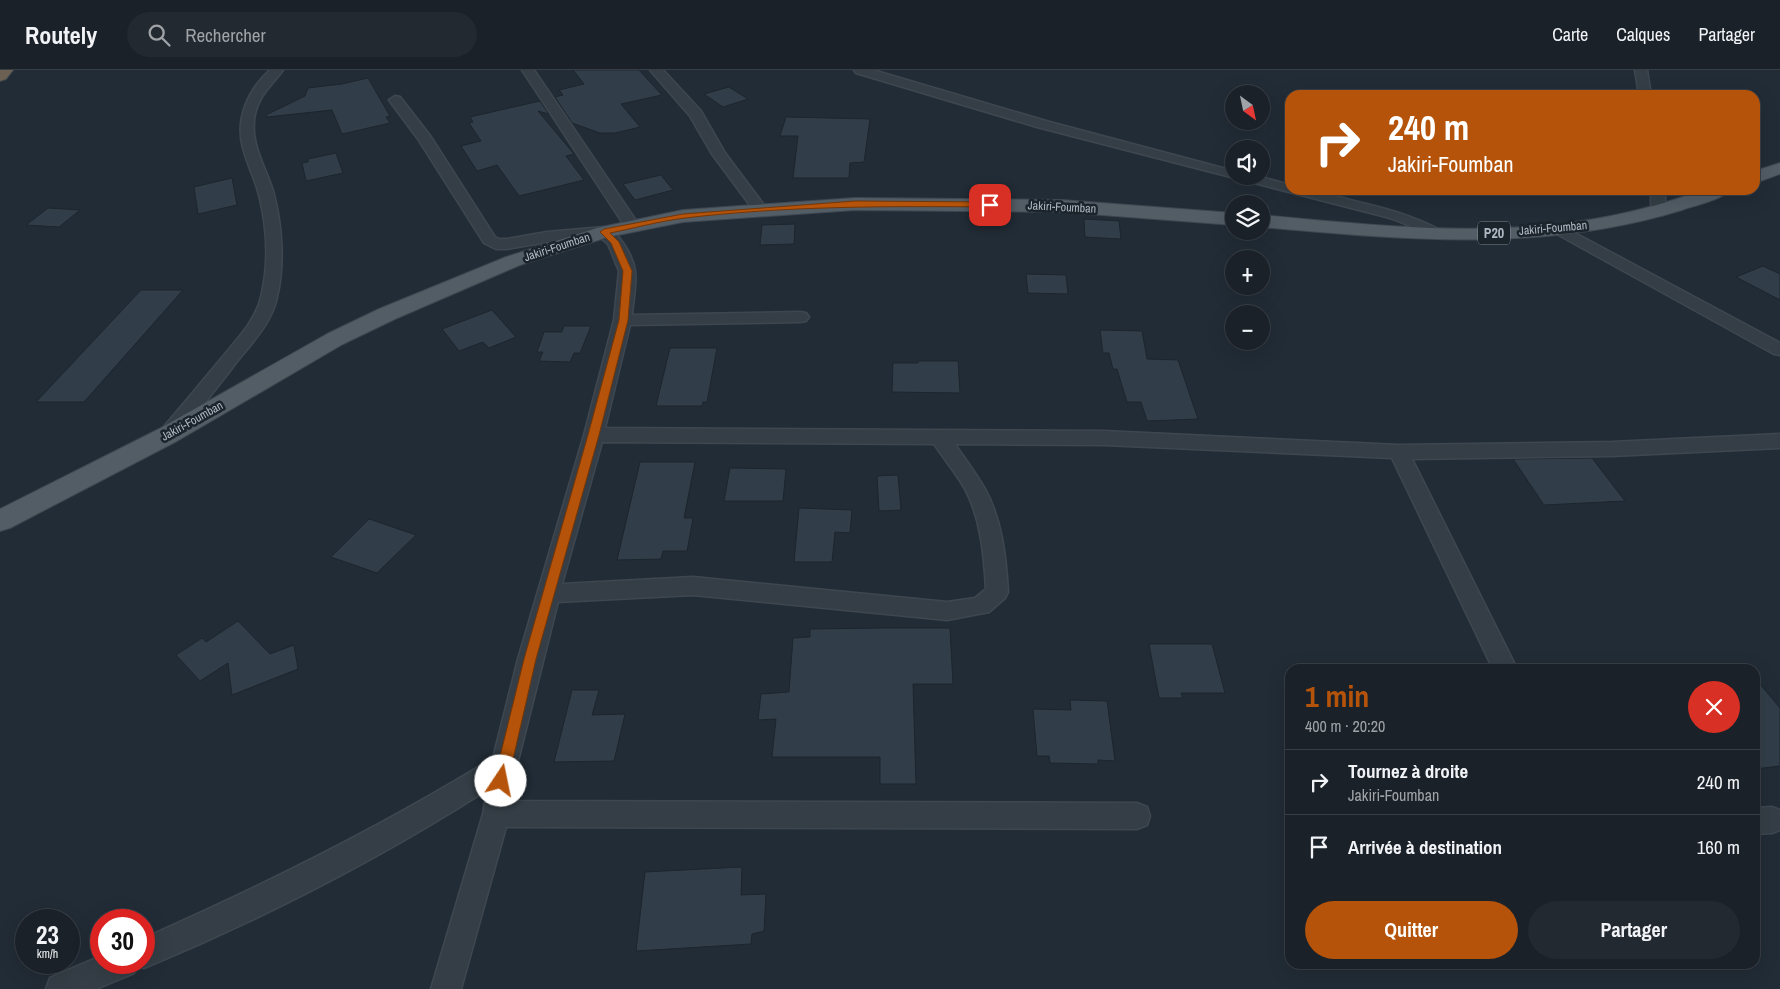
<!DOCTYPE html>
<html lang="fr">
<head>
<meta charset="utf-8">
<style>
	:root { --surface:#1a2128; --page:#232930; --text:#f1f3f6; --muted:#9fa3a8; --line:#383e45; --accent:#b45309 }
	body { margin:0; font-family:"Archivo Narrow",sans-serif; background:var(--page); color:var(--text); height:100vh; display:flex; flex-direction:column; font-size:19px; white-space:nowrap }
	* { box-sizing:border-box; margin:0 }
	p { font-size:16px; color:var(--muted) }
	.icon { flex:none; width:28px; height:28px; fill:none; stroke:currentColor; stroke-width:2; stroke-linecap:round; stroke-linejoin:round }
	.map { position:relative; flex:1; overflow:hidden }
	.side { position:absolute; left:1285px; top:594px; width:475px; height:305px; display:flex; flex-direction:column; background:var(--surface); border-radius:15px; box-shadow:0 5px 20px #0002,0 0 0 1px var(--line) }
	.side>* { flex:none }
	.guide { position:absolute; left:1285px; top:20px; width:475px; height:105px; border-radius:15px; box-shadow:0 5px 20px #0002,0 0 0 1px var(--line); background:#b45309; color:#fff; overflow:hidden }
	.needle { width:32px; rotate:147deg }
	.controls { position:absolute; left:1225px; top:15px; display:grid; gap:10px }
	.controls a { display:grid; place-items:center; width:45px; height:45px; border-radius:50%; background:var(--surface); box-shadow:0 5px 20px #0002,0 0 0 1px var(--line); font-size:25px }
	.speed { position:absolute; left:15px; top:839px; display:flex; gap:10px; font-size:25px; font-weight:700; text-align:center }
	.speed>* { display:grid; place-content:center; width:65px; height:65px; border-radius:50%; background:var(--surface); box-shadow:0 5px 20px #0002,0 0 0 1px var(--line); line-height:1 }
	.speed small { font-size:12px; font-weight:400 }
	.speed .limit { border:8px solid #d22; background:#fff; color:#111 }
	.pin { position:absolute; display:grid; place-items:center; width:42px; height:42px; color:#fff; margin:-21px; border-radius:10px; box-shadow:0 2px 8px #0006 }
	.me { position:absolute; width:55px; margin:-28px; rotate:11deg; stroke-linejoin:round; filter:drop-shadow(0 0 4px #0008) }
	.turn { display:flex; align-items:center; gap:18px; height:105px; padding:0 20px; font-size:22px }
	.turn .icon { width:65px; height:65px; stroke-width:2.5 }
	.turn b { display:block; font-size:35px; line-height:42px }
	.round { display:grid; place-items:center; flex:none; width:52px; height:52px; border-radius:26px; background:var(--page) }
	.headline { display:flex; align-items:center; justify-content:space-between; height:85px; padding:0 20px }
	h1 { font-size:30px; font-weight:800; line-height:38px; color:var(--accent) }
	.primary-button { display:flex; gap:10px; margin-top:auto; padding:10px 20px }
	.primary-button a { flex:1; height:58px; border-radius:30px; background:var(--accent); color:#fff; font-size:20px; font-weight:800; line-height:58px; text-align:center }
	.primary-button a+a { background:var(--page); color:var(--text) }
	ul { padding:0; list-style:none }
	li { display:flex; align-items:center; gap:15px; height:65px; padding:0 20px; border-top:1px solid var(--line) }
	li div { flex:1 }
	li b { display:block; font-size:19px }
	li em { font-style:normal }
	header { display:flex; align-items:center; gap:30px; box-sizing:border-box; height:70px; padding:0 25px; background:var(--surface); border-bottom:1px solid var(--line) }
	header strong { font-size:24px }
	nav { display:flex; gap:28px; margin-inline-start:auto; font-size:18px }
	.search { width:350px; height:45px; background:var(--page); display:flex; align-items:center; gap:12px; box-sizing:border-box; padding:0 18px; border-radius:28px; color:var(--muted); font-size:19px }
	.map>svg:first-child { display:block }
	.building { fill:#313e49; stroke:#1d252d }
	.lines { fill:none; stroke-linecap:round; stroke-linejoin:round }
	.street-casing { stroke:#3e4750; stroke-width:3 }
	.primary-casing { stroke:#3e4750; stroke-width:2 }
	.highway-casing { stroke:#404951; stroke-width:2 }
	.street { fill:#353e46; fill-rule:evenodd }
	.primary { fill:#535d66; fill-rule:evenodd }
	.highway { fill:#6c6053; fill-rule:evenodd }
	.route { fill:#b45309; stroke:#753606 }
	.labels { text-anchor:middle; stroke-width:5; stroke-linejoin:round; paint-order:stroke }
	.far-street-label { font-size:12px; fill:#b0b9c3; stroke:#1b232b }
	.shield { fill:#1b232b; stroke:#838c95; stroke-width:1 }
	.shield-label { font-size:14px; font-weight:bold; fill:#b0b9c3 }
</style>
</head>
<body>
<header>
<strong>Routely</strong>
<div class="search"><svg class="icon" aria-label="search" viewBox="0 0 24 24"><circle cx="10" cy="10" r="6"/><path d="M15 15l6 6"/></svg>Rechercher</div>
<nav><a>Carte</a><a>Calques</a><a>Partager</a></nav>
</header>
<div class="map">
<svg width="1780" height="919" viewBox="0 0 1780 919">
	<rect width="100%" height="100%" fill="#222c36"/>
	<path class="building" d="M 573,0 L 639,0 L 662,25 L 621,34 L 640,57 L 615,63 L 600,63 L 572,53 L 555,27 L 563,25 L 559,20 L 584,14 Z
		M 368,8 L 390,46 L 386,47 L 390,53 L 342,64 L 332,40 L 267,47 L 266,45 L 305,26 L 308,18 L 342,14 Z
		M 729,17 L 748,29 L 723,37 L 704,24 Z
		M 540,31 L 549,44 L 538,41 L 574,84 L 566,86 L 584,110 L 519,126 L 497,95 L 477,101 L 461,76 L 481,71 L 469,53 L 473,52 L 470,47 Z
		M 786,47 L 870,49 L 864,92 L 850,93 L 849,108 L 793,108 L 798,66 L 780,66 Z
		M 336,83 L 343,103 L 306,111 L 302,93 L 308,92 L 308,89 Z
		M 661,105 L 673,120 L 635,130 L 623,114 Z
		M 232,108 L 237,135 L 198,144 L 194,117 Z
		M 48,138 L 80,140 L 59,157 L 26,155 Z
		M 1084,149 L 1119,151 L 1121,169 L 1085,167 Z
		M 795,154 L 794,174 L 760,175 L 762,155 Z
		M 1763,196 L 1780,204 L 1780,230 L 1736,207 Z
		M 1026,204 L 1066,205 L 1068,224 L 1028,223 Z
		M 141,220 L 183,220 L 84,332 L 36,332 Z
		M 492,240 L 516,267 L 489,278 L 483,272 L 459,281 L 442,259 Z
		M 564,256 L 591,256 L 580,283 L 574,283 L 570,292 L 539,291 L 543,282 L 537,282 L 544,262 L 562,262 Z
		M 1100,260 L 1142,261 L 1147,289 L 1178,290 L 1198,349 L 1147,351 L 1141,332 L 1127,332 L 1117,299 L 1113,299 L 1109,283 L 1103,283 Z
		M 670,278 L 717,278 L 707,332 L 703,332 L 702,336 L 656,336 Z
		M 918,291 L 958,291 L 960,323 L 892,322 L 893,293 L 918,293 Z
		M 1592,388 L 1625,431 L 1544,435 L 1513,389 Z
		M 640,392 L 695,392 L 684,448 L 693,448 L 687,481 L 663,481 L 661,489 L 617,490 Z
		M 730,398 L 786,399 L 783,431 L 724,431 Z
		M 898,405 L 901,440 L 879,441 L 877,406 Z
		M 799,438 L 852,440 L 850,463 L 835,462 L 832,492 L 794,492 Z
		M 369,449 L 416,465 L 377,503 L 331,487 Z
		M 238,551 L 270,584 L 294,575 L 298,599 L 232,625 L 228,593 L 200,611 L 176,585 L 202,568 L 206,572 Z
		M 884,558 L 950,558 L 953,614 L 913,614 L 916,714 L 880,714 L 880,687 L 772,687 L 776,649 L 758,650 L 761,624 L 789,622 L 793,568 L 810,567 L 810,559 Z
		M 1149,574 L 1212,574 L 1225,623 L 1181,623 L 1183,628 L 1159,628 Z
		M 1755,608 L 1780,638 L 1780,696 L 1755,699 Z
		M 572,620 L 599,620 L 592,645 L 625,644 L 614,691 L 554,692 Z
		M 1070,630 L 1107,631 L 1115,691 L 1098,690 L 1098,694 L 1050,693 L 1049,686 L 1037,686 L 1033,639 L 1071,640 Z
		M 742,797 L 741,825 L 766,824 L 764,861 L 752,864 L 751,874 L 636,881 L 645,802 Z"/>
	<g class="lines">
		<defs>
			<path id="street" d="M 270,0 L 283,0 C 272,15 259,25 255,44 C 249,73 265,95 273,121 C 282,154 285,194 277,227 C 272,253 251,274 235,294 C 218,317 200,338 183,360 C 176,368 172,373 161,370 L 158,365 L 161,360 C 181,337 200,314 220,290 C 235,271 255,252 261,227 C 269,194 267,157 259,125 C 255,109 247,94 243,78 C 235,49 248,20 270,0 Z
				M 522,0 L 534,0 L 639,155 L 636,158 L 626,158 Z
				M 650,0 L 663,0 L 701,41 L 725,83 L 767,139 L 765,142 L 755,142 L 712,84 L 690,46 Z
				M 854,0 L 873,0 L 1046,51 L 1234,101 L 1234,106 L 1258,106 L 1290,115 L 1290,120 C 1313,120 1333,125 1354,131 C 1384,138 1411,145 1438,159 L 1441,162 L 1438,165 C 1426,168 1416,158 1405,154 C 1399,151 1392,149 1386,147 L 1037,57 L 856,3 Z
				M 1635,0 L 1647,0 L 1651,25 L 1639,25 Z
				M 395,26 L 400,27 L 431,67 L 495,167 L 499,169 L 507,169 L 547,162 L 604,157 C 619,161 633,186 635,201 C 637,214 633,231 632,245 L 800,242 L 806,243 L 809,247 L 806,251 L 800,252 L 630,255 L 605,358 L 1104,361 L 1399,375 L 1612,372 L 1780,364 L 1780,378 L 1612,386 L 1412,389 L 1517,599 L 1493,599 L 1392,388 L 1104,375 L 955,374 C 965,389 976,403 985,419 C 1002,450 1006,487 1008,522 L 1005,528 L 989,542 L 947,550 L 693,525 L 558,532 L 517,695 L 511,731 L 1137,733 L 1147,737 L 1150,746 L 1147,755 L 1137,759 L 506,757 L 461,919 L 431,919 L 483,744 L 487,720 C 379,789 262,849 144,898 L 137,895 L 134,903 L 96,919 L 46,919 L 50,908 L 101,886 L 101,892 L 144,892 L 144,868 C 264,815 381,757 493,688 L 518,589 L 584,365 L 614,250 L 619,201 L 608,174 L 600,167 L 547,172 L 507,179 L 496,179 L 484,173 L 418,69 L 389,30 ZM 602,372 L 934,374 C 944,389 956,403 965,419 C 981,449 984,485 986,519 L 975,528 L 947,532 L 693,507 L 562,514 Z
				M 1651,120 L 1665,120 L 1665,142 L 1663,145 L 1653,145 L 1651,142 Z
				M 1560,155 L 1780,273 L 1780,285 L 1774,284 L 1555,163 L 1552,160 L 1555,157 Z
				M 1772,737 L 1780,740 L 1780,760 L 1772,763 L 1755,764 L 1755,738 Z"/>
			<path id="primary" d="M 1780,93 L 1780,104 L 1755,113 L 1755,101 Z
				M 1703,120 L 1730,120 C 1724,129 1693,136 1682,140 C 1542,183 1405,170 1261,157 L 1261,145 C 1367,155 1477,167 1582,151 C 1624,145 1664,134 1703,120 Z
				M 855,128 L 1062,130 L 1234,143 L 1234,155 L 1062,142 L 855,140 L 683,152 L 608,167 L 520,195 L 395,249 L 343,274 L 177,371 L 10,458 L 0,461 L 0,439 L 159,359 L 327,264 L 379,239 L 506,187 L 597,158 L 683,140 Z"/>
			<path id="highway" d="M 0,0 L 13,0 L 6,9 L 0,11 Z"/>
		</defs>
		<use href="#street" class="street-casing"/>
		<use href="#primary" class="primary-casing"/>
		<use href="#highway" class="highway-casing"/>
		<use href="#street" class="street"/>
		<use href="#primary" class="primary"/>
		<use href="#highway" class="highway"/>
	</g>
	<path class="route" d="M 855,131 L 990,132 L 994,135 L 990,137 C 888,136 786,136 685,148 C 660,151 635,158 610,163 L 619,172 L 632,201 L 628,250 L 599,365 L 536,589 L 508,711 L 506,716 L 501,718 L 496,716 L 494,711 L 524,589 L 588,365 L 619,250 L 623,201 L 611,173 L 600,162 L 604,159 L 683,144 Z"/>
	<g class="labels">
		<g class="far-street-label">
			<text transform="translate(1062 137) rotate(3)" y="4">Jakiri-Foumban</text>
			<text transform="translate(1553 158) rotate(-5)" y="4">Jakiri-Foumban</text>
			<text transform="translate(557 177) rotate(-18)" y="4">Jakiri-Foumban</text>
			<text transform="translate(192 351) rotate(-29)" y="4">Jakiri-Foumban</text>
		</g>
		<rect class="shield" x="1478" y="151.5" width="32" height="23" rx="4"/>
		<g class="shield-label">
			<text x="1494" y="168">P20</text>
		</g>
	</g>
</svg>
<div class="controls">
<a><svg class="needle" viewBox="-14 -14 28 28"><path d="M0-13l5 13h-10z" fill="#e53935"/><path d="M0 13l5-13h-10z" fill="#9fa3a8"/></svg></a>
<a><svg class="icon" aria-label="sound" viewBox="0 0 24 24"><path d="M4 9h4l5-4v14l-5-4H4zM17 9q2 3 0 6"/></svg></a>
<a><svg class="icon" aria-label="layers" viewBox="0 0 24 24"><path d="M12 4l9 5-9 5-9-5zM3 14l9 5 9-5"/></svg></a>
<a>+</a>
<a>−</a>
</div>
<div class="speed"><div>23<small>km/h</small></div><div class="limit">30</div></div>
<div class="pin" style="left:990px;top:135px;background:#d93025"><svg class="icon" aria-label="arrive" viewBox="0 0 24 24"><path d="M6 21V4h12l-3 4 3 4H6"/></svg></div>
<svg class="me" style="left:501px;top:711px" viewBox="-20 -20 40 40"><circle r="19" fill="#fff"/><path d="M0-13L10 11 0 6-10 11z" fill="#b45309"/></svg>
<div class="guide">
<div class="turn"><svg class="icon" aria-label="right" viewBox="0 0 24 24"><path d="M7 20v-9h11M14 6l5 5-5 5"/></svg><div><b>240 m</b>Jakiri-Foumban</div></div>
</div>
<section class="side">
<div class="headline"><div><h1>1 min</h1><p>400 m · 20:20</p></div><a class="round" style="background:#d93025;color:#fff"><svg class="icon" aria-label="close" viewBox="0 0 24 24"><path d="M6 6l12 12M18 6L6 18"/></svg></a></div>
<ul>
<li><svg class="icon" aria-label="right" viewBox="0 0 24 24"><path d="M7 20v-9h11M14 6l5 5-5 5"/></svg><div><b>Tournez à droite</b><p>Jakiri-Foumban</p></div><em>240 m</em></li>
<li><svg class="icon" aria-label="arrive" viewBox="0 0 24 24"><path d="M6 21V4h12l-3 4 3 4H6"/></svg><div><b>Arrivée à destination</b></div><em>160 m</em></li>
</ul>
<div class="primary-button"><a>Quitter</a><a>Partager</a></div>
</section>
</div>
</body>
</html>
